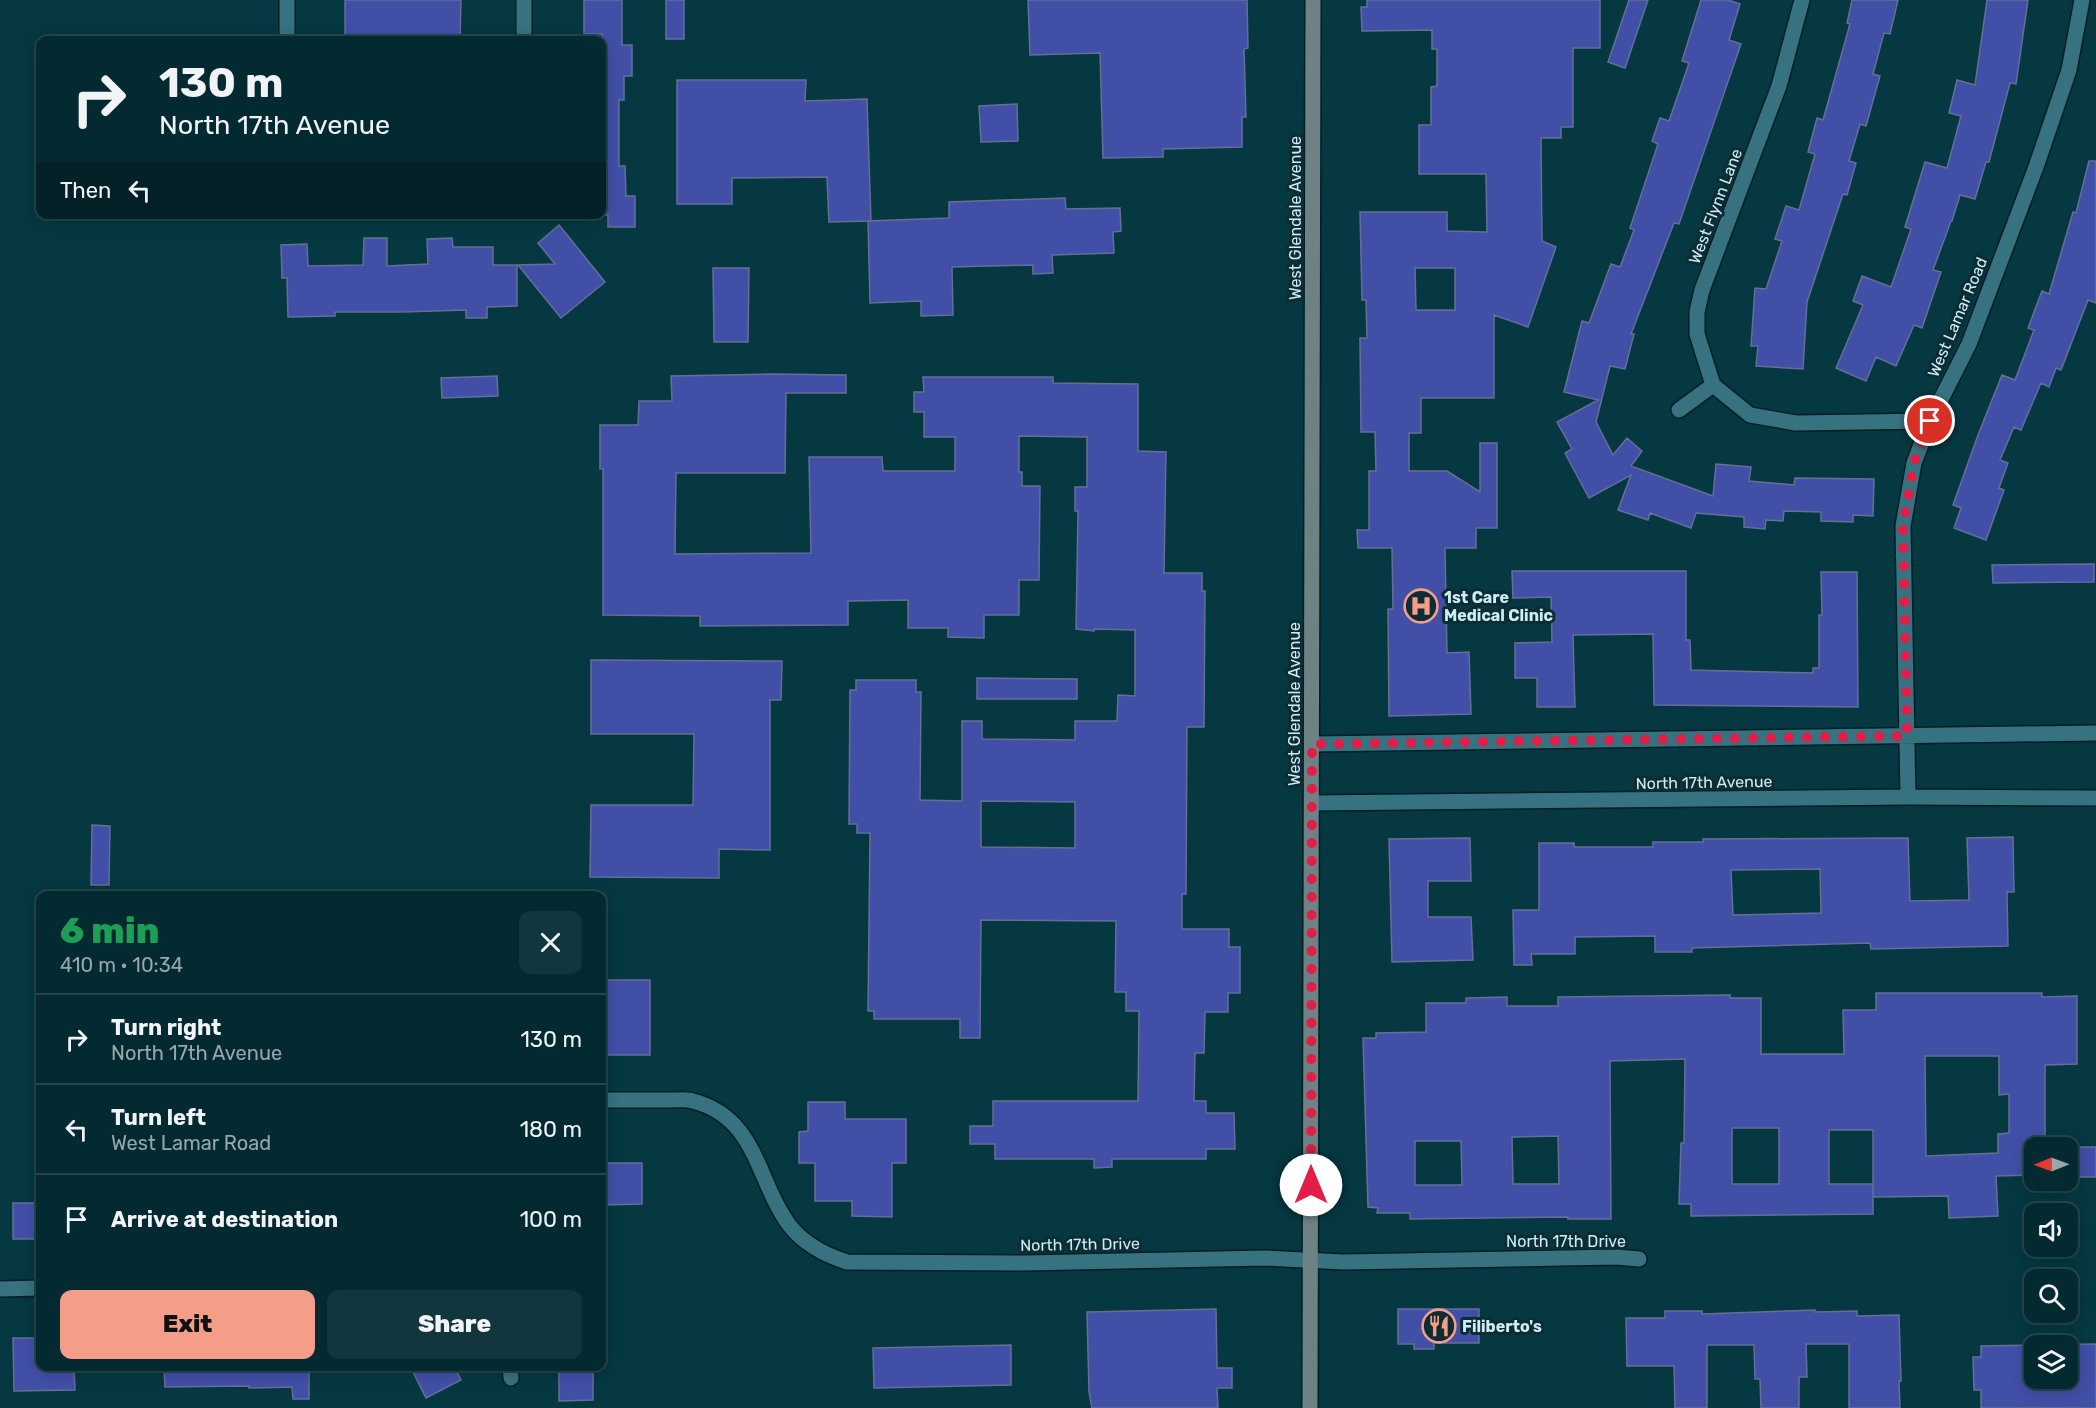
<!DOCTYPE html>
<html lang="en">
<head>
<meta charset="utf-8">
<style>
	:root { --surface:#042a31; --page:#12363d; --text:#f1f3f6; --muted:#97a7ab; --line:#25464d; --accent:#f49e8a }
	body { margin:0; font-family:Rubik,sans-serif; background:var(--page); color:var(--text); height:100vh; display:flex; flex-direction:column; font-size:22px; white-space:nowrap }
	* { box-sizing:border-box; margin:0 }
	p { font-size:20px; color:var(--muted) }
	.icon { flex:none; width:33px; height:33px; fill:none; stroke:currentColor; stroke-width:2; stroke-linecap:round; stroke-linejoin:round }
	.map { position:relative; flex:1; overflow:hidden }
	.side { position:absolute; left:36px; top:891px; width:570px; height:480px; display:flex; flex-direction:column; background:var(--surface); border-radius:12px; box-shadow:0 3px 15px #0003,0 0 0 2px var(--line) }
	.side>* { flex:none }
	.hud { position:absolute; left:36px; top:36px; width:570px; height:183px; border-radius:12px; box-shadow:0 3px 15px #0003,0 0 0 2px var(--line); background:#042a31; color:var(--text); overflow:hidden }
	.needle { width:39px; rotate:269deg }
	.tools { position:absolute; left:2024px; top:1137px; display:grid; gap:12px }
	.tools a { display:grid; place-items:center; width:54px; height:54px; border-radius:12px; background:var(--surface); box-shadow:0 3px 15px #0003,0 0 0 2px var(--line); font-size:30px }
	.pin { position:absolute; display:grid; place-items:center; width:51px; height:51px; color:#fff; margin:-26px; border:3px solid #fff; border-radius:50%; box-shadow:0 2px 6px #0007 }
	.me { position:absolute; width:66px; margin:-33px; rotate:0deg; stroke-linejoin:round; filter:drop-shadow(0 0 4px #0008) }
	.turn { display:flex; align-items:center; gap:21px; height:126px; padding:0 24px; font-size:27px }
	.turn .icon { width:78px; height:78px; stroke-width:2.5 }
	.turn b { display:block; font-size:42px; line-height:51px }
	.then { display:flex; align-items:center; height:57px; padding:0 24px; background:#0003; gap:12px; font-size:22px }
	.round { display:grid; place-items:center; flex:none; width:63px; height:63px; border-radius:12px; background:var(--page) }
	.summary { display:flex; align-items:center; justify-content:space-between; height:102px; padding:0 24px }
	h1 { font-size:36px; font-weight:800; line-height:45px; color:#1e9e55 }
	.action { display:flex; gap:12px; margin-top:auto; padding:12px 24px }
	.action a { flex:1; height:69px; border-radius:12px; background:var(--accent); color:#111; font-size:24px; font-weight:800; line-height:69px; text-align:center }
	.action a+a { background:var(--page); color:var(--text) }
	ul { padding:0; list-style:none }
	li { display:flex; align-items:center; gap:18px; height:90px; padding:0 24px; border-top:2px solid var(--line) }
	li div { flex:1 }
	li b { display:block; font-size:22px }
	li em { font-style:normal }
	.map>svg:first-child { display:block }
	.building { fill:#424fa7; stroke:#646f97; stroke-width:1.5; fill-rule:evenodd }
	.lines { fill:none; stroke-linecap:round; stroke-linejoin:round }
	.street-casing { stroke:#001e24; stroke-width:18 }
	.secondary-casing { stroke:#001e24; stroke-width:18 }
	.street { stroke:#36727f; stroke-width:15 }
	.secondary { stroke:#6e8286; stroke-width:15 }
	.route { stroke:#e11d48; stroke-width:10; stroke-dasharray:0 18 }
	.labels { text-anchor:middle; stroke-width:6; stroke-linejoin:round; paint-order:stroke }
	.street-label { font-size:16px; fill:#ceecf3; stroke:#0c2d33 }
	.poi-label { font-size:16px; font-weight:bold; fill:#ceecf3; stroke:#0c2d33; text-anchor:start }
</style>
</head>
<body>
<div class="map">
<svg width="2096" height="1408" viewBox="0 0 2096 1408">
	<rect width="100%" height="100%" fill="#053841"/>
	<path class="building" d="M 345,0 L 461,0 L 460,39 L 389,38 L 389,40 L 345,40 Z
		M 584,0 L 622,0 L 622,45 L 632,45 L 632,76 L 624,76 L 624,100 L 619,100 L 619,166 L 625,166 L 626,196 L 635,196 L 635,227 L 608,227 L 608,215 L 602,215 L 602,34 L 584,34 Z
		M 666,0 L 684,0 L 684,39 L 666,39 Z
		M 1028,0 L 1247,0 L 1248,48 L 1244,49 L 1246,117 L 1242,117 L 1242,147 L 1163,149 L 1163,157 L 1103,158 L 1100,53 L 1030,55 Z
		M 1367,0 L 1600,0 L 1600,48 L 1573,48 L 1573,127 L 1561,127 L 1561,138 L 1541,138 L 1542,241 L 1556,247 L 1528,327 L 1494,315 L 1494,398 L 1421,398 L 1421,433 L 1409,433 L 1409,471 L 1447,471 L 1480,492 L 1480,443 L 1497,443 L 1497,528 L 1476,528 L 1476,548 L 1445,548 L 1447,653 L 1469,652 L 1471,714 L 1389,716 L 1388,609 L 1393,609 L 1392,548 L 1358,548 L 1357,530 L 1369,530 L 1369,471 L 1376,471 L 1375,432 L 1361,432 L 1360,338 L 1367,338 L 1366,300 L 1362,300 L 1360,212 L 1447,212 L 1447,231 L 1487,232 L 1486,174 L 1419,174 L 1419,125 L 1431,125 L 1431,87 L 1437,86 L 1437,49 L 1432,49 L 1432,30 L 1362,31 L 1361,7 L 1367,7 ZM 1415,268 L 1455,268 L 1455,310 L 1416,310 Z
		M 1629,0 L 1648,0 L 1625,68 L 1608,62 Z
		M 1701,0 L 1728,0 L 1740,4 L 1729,40 L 1741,44 L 1679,224 L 1674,223 L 1631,334 L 1634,334 L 1625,369 L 1610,366 L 1596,422 L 1613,455 L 1627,438 L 1642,451 L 1631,466 L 1713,496 L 1716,464 L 1751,467 L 1749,481 L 1794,485 L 1795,478 L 1874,479 L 1873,516 L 1853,515 L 1853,522 L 1821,521 L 1821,512 L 1784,511 L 1783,521 L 1766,520 L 1765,529 L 1744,527 L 1744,517 L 1696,513 L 1691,528 L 1650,513 L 1648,520 L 1618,510 L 1631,475 L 1589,498 L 1565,453 L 1572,449 L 1557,422 L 1598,400 L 1564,392 L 1582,321 L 1589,323 L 1611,264 L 1620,267 L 1634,230 L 1630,228 L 1658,144 L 1652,141 L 1660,118 L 1669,121 L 1689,63 L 1682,61 Z
		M 1852,0 L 1898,0 L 1890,34 L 1884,33 L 1873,74 L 1880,76 L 1866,126 L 1860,124 L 1849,161 L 1856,163 L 1847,195 L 1843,194 L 1807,302 L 1803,369 L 1756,366 L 1758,346 L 1751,346 L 1755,288 L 1766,289 L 1782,241 L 1775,239 L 1786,206 L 1799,210 L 1815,154 L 1808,152 L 1817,118 L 1823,120 L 1850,24 L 1847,23 Z
		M 1987,0 L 2028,0 L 2016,84 L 2010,83 L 1989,162 L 1986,162 L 1975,199 L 1960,195 L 1952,221 L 1951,221 L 1933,270 L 1941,272 L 1922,328 L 1914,325 L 1896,366 L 1876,357 L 1866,381 L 1836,368 L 1863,305 L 1853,301 L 1862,276 L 1891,287 L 1911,229 L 1905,227 L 1925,162 L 1947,168 L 1961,116 L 1949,113 L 1957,80 L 1975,85 Z
		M 677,80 L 806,80 L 805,101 L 867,99 L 871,221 L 829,222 L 827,177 L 732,178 L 732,204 L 677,204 Z
		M 1017,104 L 1018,141 L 981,142 L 979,106 Z
		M 2089,161 L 2096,161 L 2096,303 L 2088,300 L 2061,370 L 2056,368 L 2049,387 L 2041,383 L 2021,430 L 2014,427 L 2000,460 L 2008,463 L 1999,488 L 2004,490 L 1986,540 L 1954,528 L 1961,508 L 1953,505 L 1978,435 L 2002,375 L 2015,380 L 2034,330 L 2028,328 L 2042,291 L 2049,294 L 2073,212 L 2076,213 Z
		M 1065,198 L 1066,209 L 1120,208 L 1121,231 L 1113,232 L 1114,253 L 1052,255 L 1053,273 L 1033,274 L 1033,265 L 952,267 L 953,315 L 921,316 L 921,301 L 870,303 L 868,221 L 949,218 L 949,202 Z
		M 559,225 L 605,282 L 561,318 L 518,265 L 555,264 L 538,243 Z
		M 364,238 L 387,238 L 387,266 L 428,264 L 427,239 L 452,238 L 453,247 L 493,247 L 493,265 L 517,265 L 517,306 L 487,307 L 487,318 L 466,318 L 466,310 L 402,312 L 335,312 L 335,316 L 288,317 L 287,278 L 282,278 L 281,245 L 307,244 L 308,266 L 363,265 Z
		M 713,268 L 749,268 L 748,342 L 714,342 Z
		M 772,374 L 846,375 L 846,393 L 786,393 L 785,473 L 676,473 L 675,554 L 811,553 L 809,457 L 882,457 L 883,471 L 955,471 L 955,437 L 924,437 L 924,412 L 914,412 L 914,392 L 924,392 L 923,377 L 1053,377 L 1053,383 L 1138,384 L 1138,451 L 1166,452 L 1164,573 L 1202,573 L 1202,591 L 1205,591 L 1204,727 L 1187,727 L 1186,894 L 1182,894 L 1182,929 L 1229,929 L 1229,947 L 1240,947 L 1240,993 L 1228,993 L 1228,1012 L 1205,1012 L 1204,1053 L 1195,1053 L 1194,1101 L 1206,1101 L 1206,1113 L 1234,1113 L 1235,1149 L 1206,1149 L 1206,1159 L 1112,1159 L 1112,1167 L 1094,1168 L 1094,1159 L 995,1159 L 995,1144 L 970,1144 L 970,1126 L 993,1126 L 993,1101 L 1138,1101 L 1139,1011 L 1126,1011 L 1126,992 L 1115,992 L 1116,921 L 981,920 L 980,1038 L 960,1038 L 960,1019 L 874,1019 L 874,1011 L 868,1011 L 870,833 L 857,833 L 857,824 L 849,824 L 850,690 L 856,690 L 856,680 L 916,680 L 916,692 L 921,692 L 920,800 L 962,801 L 962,721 L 982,721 L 982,739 L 1075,740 L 1075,721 L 1117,721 L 1118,695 L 1135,696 L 1135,630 L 1094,629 L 1094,631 L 1076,629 L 1078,511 L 1075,511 L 1075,487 L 1087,487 L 1087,437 L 1019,436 L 1019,472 L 1022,472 L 1022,486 L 1040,486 L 1039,580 L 1019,580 L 1019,615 L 984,615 L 984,638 L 948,637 L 948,628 L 908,628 L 908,600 L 848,601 L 848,625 L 700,626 L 700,616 L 603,615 L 603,469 L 600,469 L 600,425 L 638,425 L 639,401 L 672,401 L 671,376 ZM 981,801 L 1075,802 L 1075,848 L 981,847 Z
		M 497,376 L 498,396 L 442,398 L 441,378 Z
		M 2094,564 L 2094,582 L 1993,583 L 1992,565 Z
		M 1512,571 L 1686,571 L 1686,640 L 1690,640 L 1691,670 L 1813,673 L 1813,668 L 1819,668 L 1819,615 L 1822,615 L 1821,572 L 1857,572 L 1858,707 L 1654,705 L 1653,634 L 1573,635 L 1575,707 L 1537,707 L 1537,678 L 1515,678 L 1515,643 L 1552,642 L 1551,597 L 1513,598 Z
		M 591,660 L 782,661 L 781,700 L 770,700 L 770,850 L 719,849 L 719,878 L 590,877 L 591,805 L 693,805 L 694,734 L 591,734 Z
		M 977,678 L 1077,679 L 1077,699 L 977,699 Z
		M 92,825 L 110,826 L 109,885 L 91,885 Z
		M 2013,837 L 2014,892 L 2007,892 L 2008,946 L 1871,949 L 1870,943 L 1692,948 L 1692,952 L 1655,952 L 1655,936 L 1575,937 L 1575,954 L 1531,954 L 1532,965 L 1514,965 L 1513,910 L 1539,910 L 1539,843 L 1574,843 L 1574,847 L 1653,847 L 1653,842 L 1703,842 L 1703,839 L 1908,838 L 1910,901 L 1969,900 L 1967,838 ZM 1820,869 L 1821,913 L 1733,915 L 1731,870 Z
		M 1470,838 L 1471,881 L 1428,881 L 1428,917 L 1471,917 L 1473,960 L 1392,962 L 1389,839 Z
		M 602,980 L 650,980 L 650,1055 L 602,1055 Z
		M 1876,993 L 2042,993 L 2042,997 L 2077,996 L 2077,1064 L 2045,1065 L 2045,1147 L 2096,1147 L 2096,1177 L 2067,1177 L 2067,1148 L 2034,1148 L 2034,1175 L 1996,1176 L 1998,1216 L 1949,1218 L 1948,1196 L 1873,1197 L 1873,1130 L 1829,1130 L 1829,1184 L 1873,1184 L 1873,1214 L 1691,1216 L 1691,1204 L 1679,1204 L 1681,1143 L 1684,1143 L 1685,1059 L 1610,1061 L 1611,1219 L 1568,1219 L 1568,1217 L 1410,1219 L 1410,1213 L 1377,1213 L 1378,1208 L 1368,1207 L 1363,1038 L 1376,1038 L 1376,1033 L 1426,1032 L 1426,1003 L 1466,1003 L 1466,998 L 1507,997 L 1507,1006 L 1558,1006 L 1558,997 L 1730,995 L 1730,998 L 1761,998 L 1761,1054 L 1844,1054 L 1843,1010 L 1876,1010 ZM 1925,1056 L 1999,1056 L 1999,1095 L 2009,1094 L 2009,1133 L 1998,1134 L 1998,1153 L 1926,1156 ZM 1732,1128 L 1779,1128 L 1779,1184 L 1732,1184 ZM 1558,1136 L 1559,1184 L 1513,1184 L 1512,1137 ZM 1415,1141 L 1461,1141 L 1462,1185 L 1415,1185 Z
		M 808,1102 L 845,1102 L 845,1119 L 906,1119 L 906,1163 L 892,1163 L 892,1217 L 852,1216 L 852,1201 L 815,1201 L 815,1163 L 799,1163 L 799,1132 L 808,1131 Z
		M 602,1163 L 642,1163 L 642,1204 L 602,1205 Z
		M 13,1203 L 40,1203 L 40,1239 L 13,1239 Z
		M 1216,1309 L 1217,1368 L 1232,1368 L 1232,1388 L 1217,1388 L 1218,1408 L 1092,1408 L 1089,1392 L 1087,1312 Z
		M 1398,1309 L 1479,1309 L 1479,1343 L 1434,1343 L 1434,1349 L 1414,1349 L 1414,1344 L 1398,1344 Z
		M 1815,1310 L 1815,1312 L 1857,1311 L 1857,1316 L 1899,1315 L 1901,1381 L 1899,1381 L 1900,1408 L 1849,1408 L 1849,1344 L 1806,1344 L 1807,1377 L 1799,1377 L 1799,1408 L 1761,1408 L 1760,1379 L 1755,1379 L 1754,1345 L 1707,1345 L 1707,1408 L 1675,1408 L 1674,1366 L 1627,1366 L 1626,1318 L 1665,1318 L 1665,1311 L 1702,1311 L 1702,1314 Z
		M 13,1338 L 35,1338 L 35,1354 L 40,1354 L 40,1366 L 74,1366 L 75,1390 L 14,1391 Z
		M 2096,1344 L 2096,1408 L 1981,1408 L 1981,1390 L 1974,1390 L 1973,1357 L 1981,1357 L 1981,1346 ZM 2034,1346 L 2067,1346 L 2067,1378 L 2034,1378 Z
		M 1011,1345 L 1011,1385 L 874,1388 L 873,1348 Z
		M 164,1366 L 309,1366 L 309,1399 L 293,1399 L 292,1387 L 249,1388 L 249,1386 L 165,1387 Z
		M 410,1366 L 454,1366 L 461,1380 L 426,1398 Z
		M 559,1366 L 593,1366 L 593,1400 L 559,1401 Z"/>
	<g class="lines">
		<defs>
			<path id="street" d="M 524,0 L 524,40
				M 1802,0 L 1779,86 L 1702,290 L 1697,312 L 1697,334 L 1713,385 L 1750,415 L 1796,423 L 1930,421
				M 287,40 L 287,0
				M 1679,410 L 1713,385
				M 1312,744 L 2096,733
				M 1908,797 L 1903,526 L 1914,463 L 1930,421 L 1969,344 L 2036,167 L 2069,70 L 2082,0
				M 1312,803 L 1908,797 L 2096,798
				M 602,1100 C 624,1100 647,1100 670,1100 C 678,1100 686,1099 693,1101 C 758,1118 756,1181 790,1226 C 805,1245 825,1255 847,1262 L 1024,1263 L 1266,1258 L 1343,1262 L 1617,1257 L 1639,1259
				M 0,1289 L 40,1288
				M 510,1366 L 511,1378"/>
			<path id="secondary" d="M 1310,1408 L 1313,0"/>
		</defs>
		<use href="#street" class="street-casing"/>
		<use href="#secondary" class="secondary-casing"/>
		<use href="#street" class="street"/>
		<use href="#secondary" class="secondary"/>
	</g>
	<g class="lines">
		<path class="route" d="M 1311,1185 L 1312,744 L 1907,736 L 1903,526 L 1914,463 L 1930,421"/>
	</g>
	<defs>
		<symbol id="hospital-ring" viewBox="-11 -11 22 22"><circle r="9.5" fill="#0c2d33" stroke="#f49e8a" stroke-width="1.5"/><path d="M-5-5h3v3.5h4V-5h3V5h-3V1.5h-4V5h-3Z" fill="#f49e8a"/></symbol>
		<symbol id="restaurant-ring" viewBox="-11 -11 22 22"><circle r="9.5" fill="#0c2d33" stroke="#f49e8a" stroke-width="1.5"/><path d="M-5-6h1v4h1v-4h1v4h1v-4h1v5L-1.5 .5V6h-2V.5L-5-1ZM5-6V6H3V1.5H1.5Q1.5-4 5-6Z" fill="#f49e8a"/></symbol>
	</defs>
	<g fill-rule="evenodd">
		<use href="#hospital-ring" x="1402" y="587" width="38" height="38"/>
		<use href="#restaurant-ring" x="1420" y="1307" width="38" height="38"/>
	</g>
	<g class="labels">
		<g class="street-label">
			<text transform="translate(1715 206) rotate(-69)" y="6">West Flynn Lane</text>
			<text transform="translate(1295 218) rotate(-90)" y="6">West Glendale Avenue</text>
			<text transform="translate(1957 317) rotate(-67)" y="6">West Lamar Road</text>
			<text transform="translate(1294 704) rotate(-90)" y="6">West Glendale Avenue</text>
			<text transform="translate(1704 782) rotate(-1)" y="6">North 17th Avenue</text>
			<text x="1566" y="1247">North 17th Drive</text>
			<text transform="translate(1080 1244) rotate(-1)" y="6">North 17th Drive</text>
		</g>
		<g class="poi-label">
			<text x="1444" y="603">1st Care<tspan x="1444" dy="18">Medical Clinic</tspan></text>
			<text x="1462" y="1332">Filiberto's</text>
		</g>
	</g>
</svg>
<div class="tools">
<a><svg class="needle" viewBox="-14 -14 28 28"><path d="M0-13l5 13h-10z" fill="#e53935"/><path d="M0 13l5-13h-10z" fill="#97a7ab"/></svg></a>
<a><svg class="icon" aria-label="sound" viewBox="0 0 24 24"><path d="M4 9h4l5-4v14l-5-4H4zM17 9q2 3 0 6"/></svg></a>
<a><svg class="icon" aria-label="search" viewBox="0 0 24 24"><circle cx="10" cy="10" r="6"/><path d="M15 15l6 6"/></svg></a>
<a><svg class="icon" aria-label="layers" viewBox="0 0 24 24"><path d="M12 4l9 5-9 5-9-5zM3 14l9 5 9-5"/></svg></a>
</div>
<div class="pin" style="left:1930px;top:421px;background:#d93025"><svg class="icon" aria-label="arrive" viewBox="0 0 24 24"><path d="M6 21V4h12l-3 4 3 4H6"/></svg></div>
<svg class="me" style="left:1311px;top:1185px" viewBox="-20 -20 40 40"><circle r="19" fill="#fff"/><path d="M0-13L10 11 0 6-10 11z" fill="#e11d48"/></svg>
<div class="hud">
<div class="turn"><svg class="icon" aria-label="right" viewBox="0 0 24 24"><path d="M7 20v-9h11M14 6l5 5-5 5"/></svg><div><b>130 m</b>North 17th Avenue</div></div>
<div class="then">Then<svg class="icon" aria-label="left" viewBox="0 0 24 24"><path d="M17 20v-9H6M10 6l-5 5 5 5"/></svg></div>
</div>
<section class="side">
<div class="summary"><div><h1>6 min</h1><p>410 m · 10:34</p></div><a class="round"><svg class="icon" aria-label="close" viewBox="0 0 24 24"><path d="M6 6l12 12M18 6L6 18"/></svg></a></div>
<ul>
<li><svg class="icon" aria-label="right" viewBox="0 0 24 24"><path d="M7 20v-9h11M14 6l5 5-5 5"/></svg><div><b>Turn right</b><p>North 17th Avenue</p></div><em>130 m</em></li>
<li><svg class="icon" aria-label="left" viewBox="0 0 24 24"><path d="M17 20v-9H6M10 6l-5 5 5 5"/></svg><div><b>Turn left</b><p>West Lamar Road</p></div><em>180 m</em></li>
<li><svg class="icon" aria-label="arrive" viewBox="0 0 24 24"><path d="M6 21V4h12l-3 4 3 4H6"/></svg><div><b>Arrive at destination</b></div><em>100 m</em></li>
</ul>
<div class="action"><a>Exit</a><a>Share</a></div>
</section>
</div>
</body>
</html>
